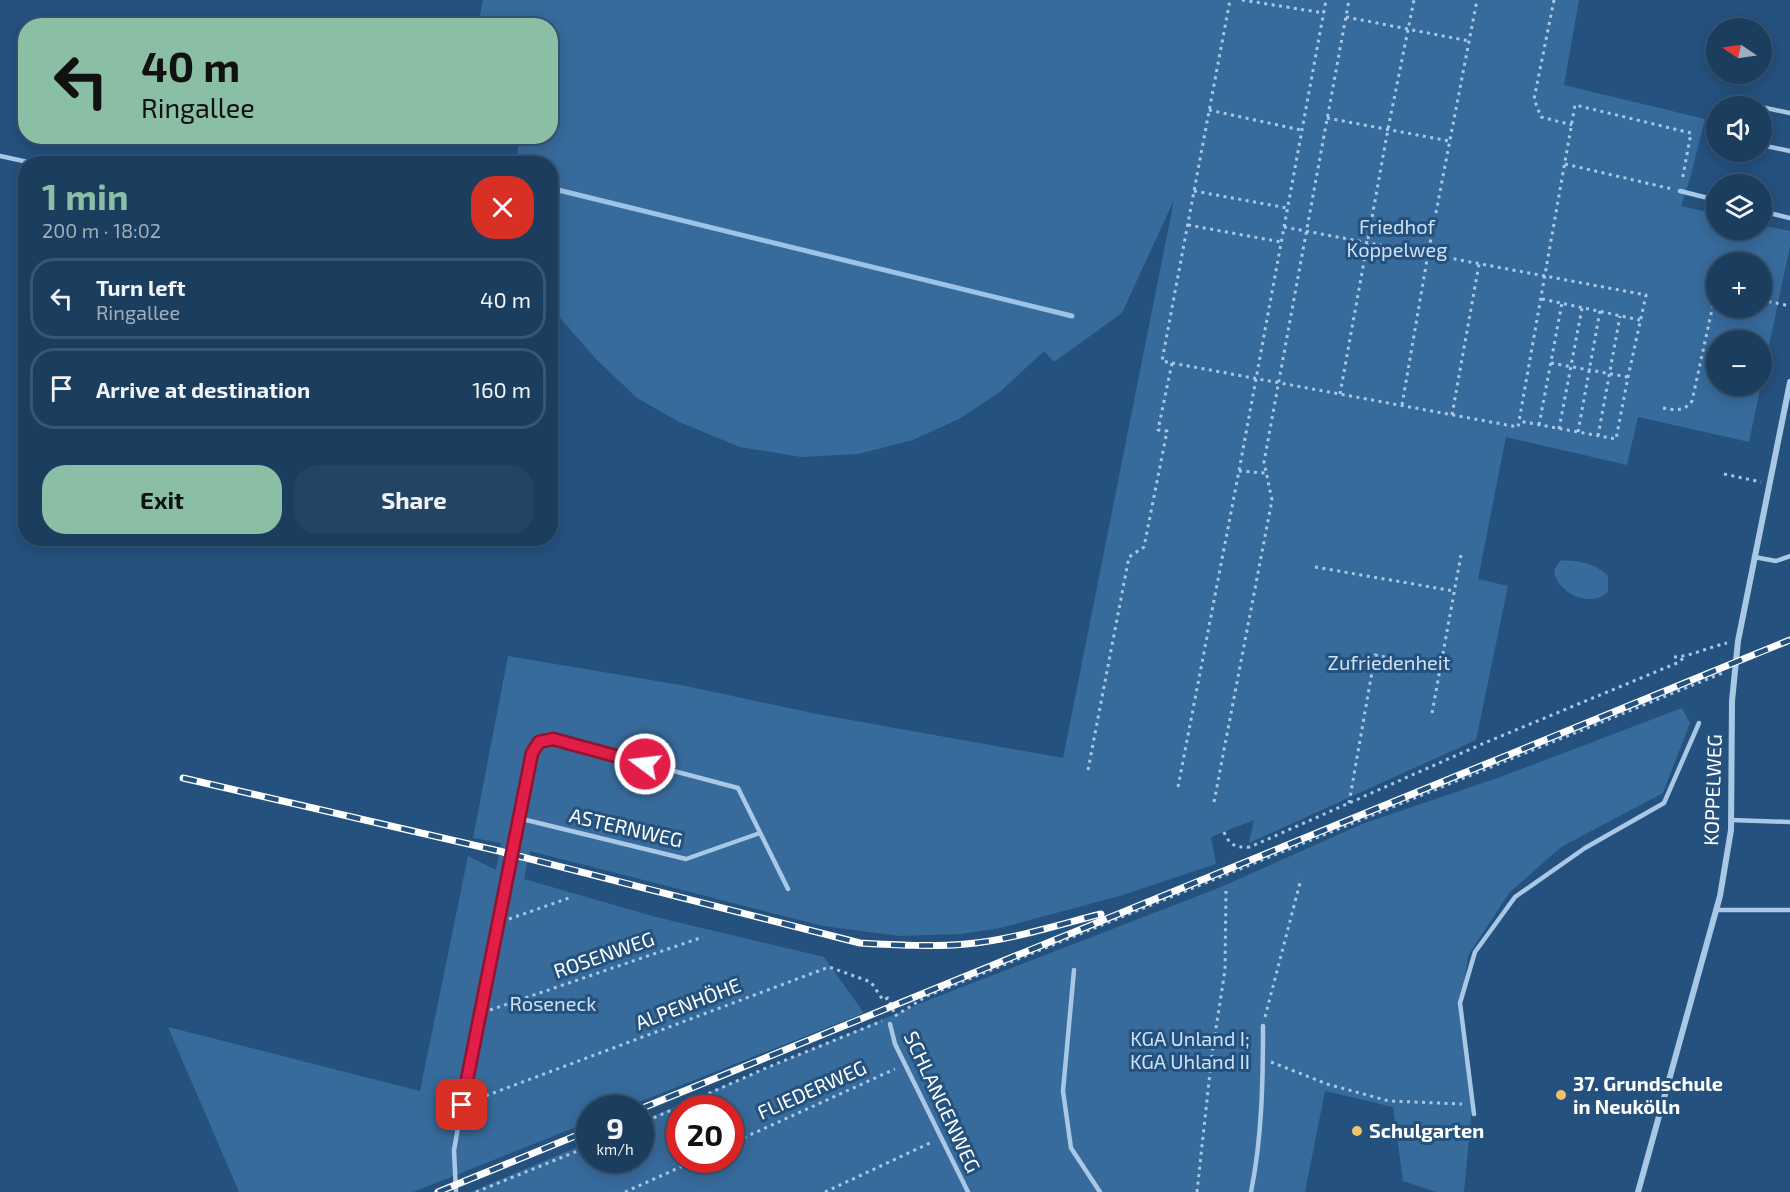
<!DOCTYPE html>
<html lang="en">
<head>
<meta charset="utf-8">
<style>
	:root { --surface:#1b3d5e; --page:#244464; --text:#f1f3f6; --muted:#a0aebc; --line:#395673; --accent:#8abfa5 }
	body { margin:0; font-family:"Exo 2",sans-serif; background:var(--page); color:var(--text); height:100vh; display:flex; flex-direction:column; font-size:22px; white-space:nowrap }
	* { box-sizing:border-box; margin:0 }
	p { font-size:20px; color:var(--muted) }
	.icon { flex:none; width:33px; height:33px; fill:none; stroke:currentColor; stroke-width:2; stroke-linecap:round; stroke-linejoin:round }
	.map { position:relative; flex:1; overflow:hidden }
	.sheet { position:absolute; left:18px; top:156px; width:540px; height:390px; display:flex; flex-direction:column; background:var(--surface); border-radius:24px; box-shadow:0 3px 15px #0003,0 0 0 2px var(--line) }
	.sheet>* { flex:none }
	.banner { position:absolute; left:18px; top:18px; width:540px; height:126px; border-radius:24px; box-shadow:0 3px 15px #0003,0 0 0 2px var(--line); background:#8abfa5; color:#111; overflow:hidden }
	.needle { width:39px; rotate:283deg }
	.buttons { position:absolute; left:1706px; top:18px; display:grid; gap:12px }
	.buttons a { display:grid; place-items:center; width:66px; height:66px; border-radius:50%; background:var(--surface); box-shadow:0 3px 15px #0003,0 0 0 2px var(--line); font-size:30px }
	.speed { position:absolute; left:576px; top:1095px; display:flex; gap:12px; font-size:30px; font-weight:700; text-align:center }
	.speed>* { display:grid; place-content:center; width:78px; height:78px; border-radius:50%; background:var(--surface); box-shadow:0 3px 15px #0003,0 0 0 2px var(--line); line-height:1 }
	.speed small { font-size:15px; font-weight:400 }
	.speed .limit { border:9px solid #d22; background:#fff; color:#111 }
	.pin { position:absolute; display:grid; place-items:center; width:51px; height:51px; color:#fff; margin:-26px; border-radius:12px; box-shadow:0 3px 9px #0006 }
	.me { position:absolute; width:66px; margin:-33px; rotate:285deg; stroke-linejoin:round; filter:drop-shadow(0 0 4px #0008) }
	.turn { display:flex; align-items:center; gap:21px; height:126px; padding:0 24px; font-size:27px }
	.turn .icon { width:78px; height:78px; stroke-width:2.5 }
	.turn b { display:block; font-size:42px; line-height:51px }
	.round { display:grid; place-items:center; flex:none; width:63px; height:63px; border-radius:24px; background:var(--page) }
	.headline { display:flex; align-items:center; justify-content:space-between; height:102px; padding:0 24px }
	h1 { font-size:36px; font-weight:700; line-height:45px; color:var(--accent) }
	.primary-button { display:flex; gap:12px; margin-top:auto; padding:12px 24px }
	.primary-button a { flex:1; height:69px; border-radius:24px; background:var(--accent); color:#111; font-size:24px; font-weight:700; line-height:69px; text-align:center }
	.primary-button a+a { background:var(--page); color:var(--text) }
	ul { padding:0; list-style:none }
	li { display:flex; align-items:center; gap:18px; height:81px; margin:0 12px 9px; padding:0 12px; border:3px solid var(--line); border-radius:24px }
	li div { flex:1 }
	li b { display:block; font-size:22px }
	li em { font-style:normal }
	.map>svg:first-child { display:block }
	.green { fill:#376b9c; fill-rule:evenodd }
	.lines { fill:none; stroke-linecap:round; stroke-linejoin:round }
	.stream { stroke:#9dc4e7; stroke-width:5 }
	.path { stroke:#a9c8e6; stroke-width:3; stroke-dasharray:3 4.5; stroke-linecap:butt }
	.lane { stroke:#a9c8e6; stroke-width:4.5 }
	.street { stroke:#a9c8e6; stroke-width:6 }
	.rail-casing { stroke:#fff; stroke-width:7 }
	.rail { stroke:#24517e; stroke-width:4.5; stroke-dasharray:14; stroke-linecap:butt }
	.route-casing { stroke:#92132f; stroke-width:15 }
	.route { stroke:#e11d48; stroke-width:10 }
	.poi-dot { fill:#f0c26c; stroke:#24517e; stroke-width:2 }
	.labels { text-anchor:middle; stroke-width:6; stroke-linejoin:round; paint-order:stroke }
	.park-label { font-size:20px; fill:#cce1f5; stroke:#24517e }
	.street-label { font-size:20px; fill:#fff; stroke:#24517e }
	.poi-label { font-size:20px; font-weight:bold; fill:#fff; stroke:#24517e; text-anchor:start }
</style>
</head>
<body>
<div class="map">
<svg width="1790" height="1192" viewBox="0 0 1790 1192">
	<rect width="100%" height="100%" fill="#24517e"/>
	<path class="green" d="M 483,0 L 1579,0 L 1564,85 L 1705,119 L 1690,178 L 1681,206 L 1716,214 L 1716,230 L 1761,230 L 1761,225 L 1790,231 L 1790,246 L 1749,442 L 1638,417 L 1627,465 L 1506,437 L 1478,579 L 1508,586 L 1476,740 L 1249,843 L 1254,820 L 1211,837 L 1216,864 L 1123,895 L 1000,928 L 961,934 L 900,936 L 823,926 L 530,851 L 524,879 L 656,917 L 824,957 L 864,1013 L 624,1108 L 590,1108 L 589,1122 L 413,1192 L 239,1192 L 168,1027 L 420,1091 L 468,856 L 496,870 L 501,843 L 473,838 L 508,656 L 686,686 L 817,714 L 1063,758 L 1174,200 L 1122,313 L 1054,362 L 1044,351 L 1000,392 L 959,419 L 913,440 L 858,454 L 801,457 L 740,447 L 677,421 L 637,398 L 597,360 L 559,317 L 551,300 L 550,164 L 517,163 L 519,137 L 550,136 L 550,26 L 478,25 ZM 1716,262 L 1761,262 L 1761,308 L 1716,308 ZM 1716,340 L 1761,340 L 1761,386 L 1716,386 Z
		M 1560,561 C 1576,559 1597,564 1608,576 L 1608,592 C 1590,609 1556,593 1554,570 Z
		M 1682,708 L 1690,723 L 1663,793 L 1561,847 L 1509,893 L 1468,956 L 1460,1013 L 1472,1107 L 1464,1192 L 1436,1192 L 1403,1181 L 1393,1107 L 1325,1091 L 1305,1192 L 471,1192 L 589,1142 L 590,1160 L 640,1160 L 641,1121 L 931,999 L 1221,887 L 1362,824 L 1503,776 ZM 680,1108 L 730,1108 L 730,1160 L 680,1160 Z"/>
	<g class="lines">
		<path class="stream" d="M 550,188 L 1072,316"/>
		<path class="path" d="M 1242,0 L 1324,13
			M 1554,0 L 1534,99 L 1541,117 L 1572,125
			M 1346,17 L 1469,41
			M 1209,110 L 1301,130
			M 1327,118 L 1449,141
			M 1565,164 L 1672,189
			M 1194,191 L 1287,208
			M 1188,225 L 1281,242
			M 1284,227 L 1646,295 L 1628,377 L 1616,439 L 1519,421
			M 1542,299 L 1640,320
			M 1761,300 L 1790,306
			M 1172,363 L 1518,427 L 1575,105 L 1691,133 L 1682,181
			M 1551,363 L 1628,377
			M 1340,394 L 1388,129 L 1414,0
			M 1402,405 L 1428,254 L 1477,0
			M 1663,408 C 1675,410 1684,412 1692,401 L 1716,291
			M 1452,415 L 1479,264
			M 1539,425 L 1562,303
			M 1559,429 L 1582,308
			M 1578,432 L 1600,311
			M 1598,436 L 1620,316
			M 1239,471 L 1265,473
			M 1724,474 L 1761,482
			M 1315,567 L 1454,591
			M 1674,657 C 1692,656 1709,647 1727,643
			M 1432,713 L 1461,555
			M 1088,770 L 1129,557 L 1144,547 L 1167,431 L 1158,430 L 1172,363 L 1162,361 L 1230,0
			M 1178,787 L 1239,471 L 1326,0
			M 1214,802 L 1272,500 L 1264,462 L 1349,0
			M 1349,803 L 1375,655 L 1440,667
			M 1224,832 C 1229,845 1236,848 1250,847 L 1482,744 L 1677,663 L 1686,656
			M 509,919 L 569,898
			M 490,1010 L 703,937
			M 895,1016 L 927,996 L 1725,672
			M 1265,1017 L 1301,879
			M 1271,1062 L 1327,1084 L 1389,1101 L 1462,1104
			M 472,1101 L 829,967 L 871,982 L 883,1000 L 888,998 L 895,1015
			M 640,1124 L 766,1068 L 882,1021
			M 730,1144 L 895,1069
			M 476,1192 L 590,1146
			M 625,1192 L 696,1160
			M 825,1192 L 932,1142
			M 1197,1192 L 1212,1054 L 1225,970 L 1226,891"/>
		<path class="lane" d="M 1747,104 L 1758,106
			M 1761,107 L 1790,113
			M 1761,145 L 1790,151
			M 0,156 L 37,164
			M 1680,191 L 1716,200
			M 1761,211 L 1790,218
			M 1754,557 L 1776,561 L 1790,556
			M 518,818 L 686,859 L 760,833
			M 1731,820 L 1790,822
			M 1716,910 L 1790,910
			M 1074,970 L 1063,1091 L 1071,1148 L 1100,1192
			M 890,1024 L 895,1044 L 968,1192
			M 1474,1114 L 1460,1003 L 1475,952 L 1515,897 L 1585,848 L 1664,803 L 1699,723
			M 456,1192 L 454,1150 L 462,1105 L 499,923 L 518,818 L 532,754 L 539,742 L 553,739 L 738,788 L 788,889
			M 1251,1192 C 1262,1138 1263,1081 1263,1026"/>
		<path class="street" d="M 1638,1192 L 1720,896 L 1731,830 L 1732,701 L 1738,641 L 1790,382"/>
		<defs>
			<path id="rail" d="M 183,778 L 499,851 L 860,943 C 895,945 931,947 966,944 C 1011,940 1057,925 1101,914
				M 640,1109 L 1790,640
				M 438,1192 L 590,1130"/>
		</defs>
		<use href="#rail" class="rail-casing"/>
		<use href="#rail" class="rail"/>
	</g>
	<g class="lines">
		<defs>
			<path id="route" d="M 462,1105 L 532,753 L 539,742 L 553,739 L 645,764"/>
		</defs>
		<use href="#route" class="route-casing"/>
		<use href="#route" class="route"/>
	</g>
	<g class="poi-dot">
		<circle cx="1561" cy="1095" r="6"/>
		<circle cx="1357" cy="1131" r="6"/>
	</g>
	<g class="labels">
		<g class="park-label">
			<text x="1397" y="234">Friedhof<tspan x="1397" dy="23">Koppelweg</tspan></text>
			<text x="1389" y="670">Zufriedenheit</text>
			<text x="553" y="1011">Roseneck</text>
			<text x="1190" y="1046">KGA Unland I;<tspan x="1190" dy="23">KGA Uhland II</tspan></text>
		</g>
		<g class="street-label">
			<text transform="translate(1713 790) rotate(-88)" y="7">KOPPELWEG</text>
			<text transform="translate(626 828) rotate(13)" y="7">ASTERNWEG</text>
			<text transform="translate(604 955) rotate(-19)" y="7">ROSENWEG</text>
			<text transform="translate(688 1004) rotate(-21)" y="7">ALPENHÖHE</text>
			<text transform="translate(812 1090) rotate(-24)" y="7">FLIEDERWEG</text>
			<text transform="translate(942 1102) rotate(65)" y="7">SCHLANGENWEG</text>
		</g>
		<g class="poi-label">
			<text x="1573" y="1091">37. Grundschule<tspan x="1573" dy="23">in Neukölln</tspan></text>
			<text x="1369" y="1138">Schulgarten</text>
		</g>
	</g>
</svg>
<div class="buttons">
<a><svg class="needle" viewBox="-14 -14 28 28"><path d="M0-13l5 13h-10z" fill="#e53935"/><path d="M0 13l5-13h-10z" fill="#a0aebc"/></svg></a>
<a><svg class="icon" aria-label="sound" viewBox="0 0 24 24"><path d="M4 9h4l5-4v14l-5-4H4zM17 9q2 3 0 6"/></svg></a>
<a><svg class="icon" aria-label="layers" viewBox="0 0 24 24"><path d="M12 4l9 5-9 5-9-5zM3 14l9 5 9-5"/></svg></a>
<a>+</a>
<a>−</a>
</div>
<div class="speed"><div>9<small>km/h</small></div><div class="limit">20</div></div>
<div class="pin" style="left:462px;top:1105px;background:#d93025"><svg class="icon" aria-label="arrive" viewBox="0 0 24 24"><path d="M6 21V4h12l-3 4 3 4H6"/></svg></div>
<svg class="me" style="left:645px;top:764px" viewBox="-20 -20 40 40"><circle r="17" fill="#e11d48" stroke="#fff" stroke-width="3"/><path d="M0-11L8 9 0 5-8 9z" fill="#fff"/></svg>
<div class="banner">
<div class="turn"><svg class="icon" aria-label="left" viewBox="0 0 24 24"><path d="M17 20v-9H6M10 6l-5 5 5 5"/></svg><div><b>40 m</b>Ringallee</div></div>
</div>
<section class="sheet">
<div class="headline"><div><h1>1 min</h1><p>200 m · 18:02</p></div><a class="round" style="background:#d93025;color:#fff"><svg class="icon" aria-label="close" viewBox="0 0 24 24"><path d="M6 6l12 12M18 6L6 18"/></svg></a></div>
<ul>
<li><svg class="icon" aria-label="left" viewBox="0 0 24 24"><path d="M17 20v-9H6M10 6l-5 5 5 5"/></svg><div><b>Turn left</b><p>Ringallee</p></div><em>40 m</em></li>
<li><svg class="icon" aria-label="arrive" viewBox="0 0 24 24"><path d="M6 21V4h12l-3 4 3 4H6"/></svg><div><b>Arrive at destination</b></div><em>160 m</em></li>
</ul>
<div class="primary-button"><a>Exit</a><a>Share</a></div>
</section>
</div>
</body>
</html>
